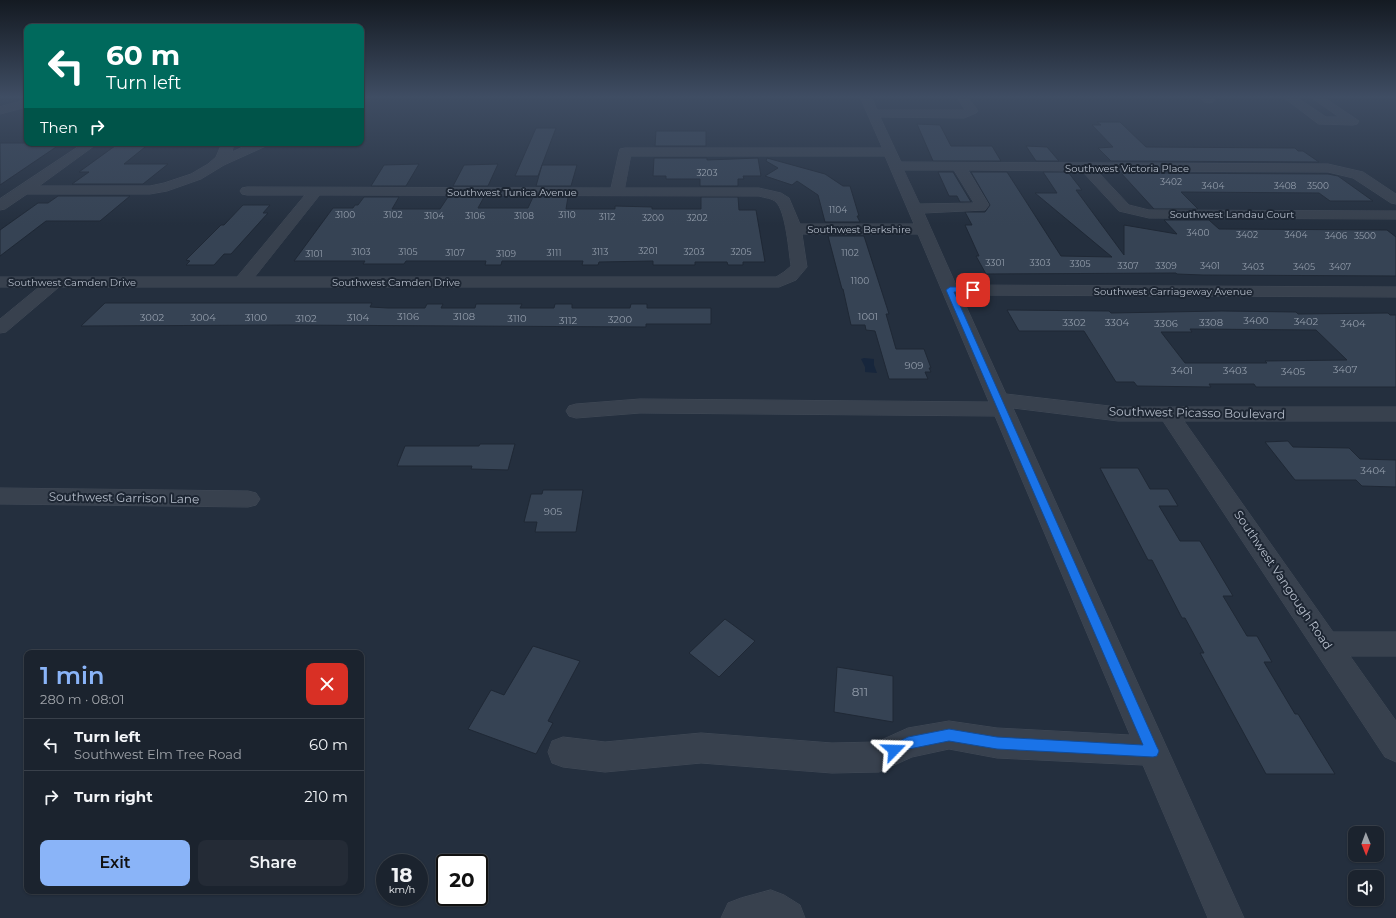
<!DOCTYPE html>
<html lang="en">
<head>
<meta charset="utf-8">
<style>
	:root { --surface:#1b232e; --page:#242b36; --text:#f1f3f6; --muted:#a0a4aa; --line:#39404a; --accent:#8ab4f8 }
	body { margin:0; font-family:Montserrat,sans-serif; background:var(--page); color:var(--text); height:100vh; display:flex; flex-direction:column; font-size:15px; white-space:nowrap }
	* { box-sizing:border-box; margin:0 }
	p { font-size:13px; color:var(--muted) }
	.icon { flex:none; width:22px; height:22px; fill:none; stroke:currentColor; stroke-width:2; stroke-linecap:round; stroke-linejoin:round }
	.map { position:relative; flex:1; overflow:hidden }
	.details { position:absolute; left:24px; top:650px; width:340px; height:244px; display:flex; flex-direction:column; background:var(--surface); border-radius:8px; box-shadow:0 1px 3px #0004,0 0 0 1px var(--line) }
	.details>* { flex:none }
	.hud { position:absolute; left:24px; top:24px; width:340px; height:122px; border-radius:8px; box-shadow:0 1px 3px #0004,0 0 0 1px var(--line); background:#00695c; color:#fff; overflow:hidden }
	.needle { width:26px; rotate:179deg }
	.controls { position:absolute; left:1348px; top:826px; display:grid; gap:8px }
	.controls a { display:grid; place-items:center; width:36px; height:36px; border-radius:8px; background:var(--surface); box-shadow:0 1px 3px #0004,0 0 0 1px var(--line); font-size:20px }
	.speed { position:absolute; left:376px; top:854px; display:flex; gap:8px; font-size:20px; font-weight:700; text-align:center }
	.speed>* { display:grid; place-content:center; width:52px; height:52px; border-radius:50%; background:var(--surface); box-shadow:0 1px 3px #0004,0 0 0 1px var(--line); line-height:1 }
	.speed small { font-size:10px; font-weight:400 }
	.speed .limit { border:2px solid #111; border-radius:6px; background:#fff; color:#111 }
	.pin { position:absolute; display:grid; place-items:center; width:34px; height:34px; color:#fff; margin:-17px; border-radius:8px; box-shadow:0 2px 6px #0006 }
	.me { position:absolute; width:44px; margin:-22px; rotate:68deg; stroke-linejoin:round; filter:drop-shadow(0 0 3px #0008) }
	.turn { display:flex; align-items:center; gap:14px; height:84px; padding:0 16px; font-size:18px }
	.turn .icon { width:52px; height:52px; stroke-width:2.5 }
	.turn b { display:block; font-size:28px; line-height:34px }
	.then { display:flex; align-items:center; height:38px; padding:0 16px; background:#0003; gap:8px; font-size:15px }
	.round { display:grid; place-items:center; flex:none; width:42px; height:42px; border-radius:8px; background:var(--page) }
	.overview { display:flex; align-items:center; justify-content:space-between; height:68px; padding:0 16px }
	h1 { font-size:24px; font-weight:600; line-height:30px; color:var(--accent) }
	.cta { display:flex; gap:8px; margin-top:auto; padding:8px 16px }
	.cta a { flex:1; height:46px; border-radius:8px; background:var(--accent); color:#111; font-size:16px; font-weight:600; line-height:46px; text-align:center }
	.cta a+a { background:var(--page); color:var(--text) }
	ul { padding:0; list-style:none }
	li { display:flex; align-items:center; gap:12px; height:52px; padding:0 16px; border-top:1px solid var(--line) }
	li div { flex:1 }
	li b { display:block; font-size:15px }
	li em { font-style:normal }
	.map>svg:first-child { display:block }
	.water { fill:#17263c }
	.building { fill:#364354; stroke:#1f2835; fill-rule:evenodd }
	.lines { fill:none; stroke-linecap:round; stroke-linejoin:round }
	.minor-casing { stroke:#414a57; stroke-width:1 }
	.minor { fill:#38414e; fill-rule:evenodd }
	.route { fill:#1a73e8; stroke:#114b97 }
	.labels { text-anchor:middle; stroke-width:4; stroke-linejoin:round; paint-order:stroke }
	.far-number-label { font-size:9px; fill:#929caa }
	.far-street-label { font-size:10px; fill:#b4bcc9; stroke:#1d2633 }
	.number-label { font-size:10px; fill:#929caa }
	.street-label { font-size:12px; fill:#b4bcc9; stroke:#1d2633 }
	.near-number-label { font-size:12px; fill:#929caa }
</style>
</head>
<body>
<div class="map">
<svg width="1396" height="918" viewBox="0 0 1396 918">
	<rect width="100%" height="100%" fill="#242f3e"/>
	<path class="water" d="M 864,358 L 874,359 L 874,365 L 877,373 L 865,372 L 865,367 L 861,359 Z"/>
	<path class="building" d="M 1097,122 L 1120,122 L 1146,147 L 1295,148 L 1298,151 L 1303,151 L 1319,162 L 1111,161 L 1098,148 L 1113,147 L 1092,125 L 1101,125 Z
		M 917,124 L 940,125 L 951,146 L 992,146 L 1001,161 L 933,161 Z
		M 536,128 L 556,128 L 542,165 L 577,165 L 571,186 L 536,186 L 542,165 L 538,176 L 515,176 Z
		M 656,131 L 706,131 L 706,146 L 655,146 Z
		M 0,143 L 62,143 L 0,185 Z
		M 119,143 L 150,143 L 124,164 L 168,164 L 143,184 L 72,184 L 89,172 L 79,172 Z
		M 1026,146 L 1047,147 L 1059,161 L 1036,161 Z
		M 654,158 L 707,158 L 707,160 L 758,158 L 761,176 L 743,176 L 744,179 L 738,179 L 738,186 L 700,186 L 700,179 L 666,179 L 666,176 L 653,176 Z
		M 767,158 L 825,174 L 843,186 L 850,186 L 859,216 L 857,216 L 860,222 L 825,222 L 818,195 L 797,181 L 792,185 L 765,176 L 778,168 L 766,161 Z
		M 419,164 L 406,186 L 371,186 L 384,165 Z
		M 498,164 L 488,186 L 453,186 L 464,165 Z
		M 938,172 L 953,172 L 971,202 L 960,202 L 957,196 L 949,196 Z
		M 971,172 L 1007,172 L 1061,256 L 1112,257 L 1035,193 L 1057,193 L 1043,172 L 1068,172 L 1082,190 L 1076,190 L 1124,255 L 1124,225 L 1177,234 L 1164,220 L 1209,220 L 1219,229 L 1387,230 L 1396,237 L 1396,276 L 1203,275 L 1177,274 L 1176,273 L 986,274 L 976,256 L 979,256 L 965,225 L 972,225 L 965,212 L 985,212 L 990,205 Z
		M 1121,173 L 1328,174 L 1338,176 L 1373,201 L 1330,201 L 1319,193 L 1181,192 L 1198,209 L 1154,209 Z
		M 58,196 L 130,196 L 100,221 L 46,221 L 0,256 L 0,230 L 38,203 L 48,203 Z
		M 364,197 L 399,197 L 392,209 L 440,209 L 448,197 L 484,197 L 478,208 L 528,208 L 533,197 L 568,197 L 566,209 L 615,209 L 615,206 L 652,207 L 652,209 L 701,209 L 701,197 L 738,197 L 739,210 L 756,210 L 765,262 L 743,262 L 743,265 L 728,265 L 727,262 L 695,262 L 695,265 L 653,265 L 653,261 L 599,262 L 598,265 L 582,265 L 583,261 L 502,261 L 501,265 L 485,265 L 486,261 L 406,261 L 404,264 L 363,264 L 365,261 L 294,261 L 333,208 L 353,208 L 355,205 L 358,205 Z
		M 243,205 L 270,205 L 263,213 L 268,213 L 231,254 L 224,254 L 214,265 L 186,265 L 190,261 L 186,260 L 221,225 L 224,225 Z
		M 828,236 L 864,236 L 889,314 L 886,314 L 896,349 L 924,349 L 931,368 L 929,368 L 931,372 L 925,372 L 928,379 L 889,379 L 875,331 L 866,330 L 865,325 L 851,325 L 843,289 L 842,289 Z
		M 105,303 L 372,303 L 370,307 L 388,308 L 425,308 L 427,304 L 443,304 L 441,308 L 475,308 L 476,304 L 522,304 L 520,308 L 554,308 L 555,304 L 572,304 L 572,308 L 630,308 L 631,304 L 647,304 L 647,308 L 711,308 L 711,324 L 646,324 L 646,327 L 287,325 L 81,326 Z
		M 1007,310 L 1109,311 L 1111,313 L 1222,311 L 1296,312 L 1298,314 L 1388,313 L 1390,315 L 1396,315 L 1396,387 L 1256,387 L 1254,384 L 1209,384 L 1211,387 L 1137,386 L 1134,382 L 1116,382 L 1084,331 L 1019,331 ZM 1190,329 L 1316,330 L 1347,360 L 1265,361 L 1267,363 L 1185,363 L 1161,332 L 1192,332 Z
		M 1288,441 L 1293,447 L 1349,448 L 1360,459 L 1396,460 L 1396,487 L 1362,486 L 1356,480 L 1295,480 L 1265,442 Z
		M 480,444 L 515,444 L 508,470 L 471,469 L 472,466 L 397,466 L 405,446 L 479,446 Z
		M 1100,468 L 1138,468 L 1150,489 L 1168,489 L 1178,506 L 1159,506 L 1180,541 L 1200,541 L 1233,596 L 1223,596 L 1247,636 L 1257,636 L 1272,662 L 1264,662 L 1295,714 L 1298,714 L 1335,774 L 1266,774 L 1200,653 L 1204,653 L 1185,618 L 1182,618 L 1152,560 L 1148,560 Z
		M 543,490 L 583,490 L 576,532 L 535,532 L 537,522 L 524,522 L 531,494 L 542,494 Z
		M 725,619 L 755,641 L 719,677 L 689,653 Z
		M 533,646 L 580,661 L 548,721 L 553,723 L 536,754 L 468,729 L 491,690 L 504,695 Z
		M 837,667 L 893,676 L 893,722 L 834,712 Z"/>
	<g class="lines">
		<defs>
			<path id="minor" d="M 860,96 L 871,96 L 877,110 L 965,110 L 956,96 L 967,96 L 978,111 L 976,113 L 964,118 L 880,117 L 901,162 L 1328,164 L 1363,172 L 1396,194 L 1396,204 L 1391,203 L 1353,178 L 1328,172 L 1097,171 L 1129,205 L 1149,210 L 1396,211 L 1396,219 L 1149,218 L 1119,211 L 1082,171 L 968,170 L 989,205 L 985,210 L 924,213 L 956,285 L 1396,287 L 1396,297 L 961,295 L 1006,394 L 1118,407 L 1396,407 L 1396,421 L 1184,421 L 1333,632 L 1396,632 L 1396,656 L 1350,656 L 1396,721 L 1396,762 L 1385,757 L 1163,421 L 1118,421 L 1013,408 L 1244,918 L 1208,918 L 1143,765 L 997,758 L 949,749 L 912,757 L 879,772 L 832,773 L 701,763 L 605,772 L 563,767 L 552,763 L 548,752 L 552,741 L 563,737 L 605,742 L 701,733 L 832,743 L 877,742 L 908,728 L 949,721 L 997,728 L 1130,735 L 995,416 L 640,413 L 576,418 L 569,416 L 566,411 L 569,406 L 576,404 L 640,399 L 989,402 L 918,234 L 802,234 L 807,267 L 796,280 L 779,287 L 59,287 L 6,332 L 0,333 L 0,319 L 39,287 L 0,287 L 0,277 L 237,277 L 305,195 L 247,195 L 242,194 L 240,191 L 242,188 L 247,187 L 611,188 L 619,152 L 620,149 L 625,148 L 882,148 ZM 631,156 L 885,156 L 914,224 L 800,224 L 789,198 L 781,193 L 759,188 L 625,188 ZM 904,170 L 954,170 L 974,203 L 920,204 ZM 320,195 L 759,196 C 765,198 772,198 776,202 C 786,211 789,253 791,266 L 784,272 L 776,277 L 255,277 Z
				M 1199,96 L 1211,96 L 1215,100 L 1213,102 C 1207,104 1202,102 1199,96 Z
				M 1282,96 L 1295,96 L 1326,117 L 1339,117 L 1309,96 L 1322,96 L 1359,121 L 1357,124 L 1353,125 L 1319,124 Z
				M 27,100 L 27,107 L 0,114 L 0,107 Z
				M 84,143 L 98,143 L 39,186 L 150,186 L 164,183 L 191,174 L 208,164 L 216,157 L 222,143 L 234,143 L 232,152 L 251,143 L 268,143 L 266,146 L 224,165 L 201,179 L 167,191 L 150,194 L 27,194 L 5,209 L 0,210 L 0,199 Z
				M 0,488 L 248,491 L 256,493 L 260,499 L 256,505 L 248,507 L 0,504 Z
				M 771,890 L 784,895 L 800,905 L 805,918 L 721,918 L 728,903 L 741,898 Z"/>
		</defs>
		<use href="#minor" class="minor-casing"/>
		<use href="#minor" class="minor"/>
	</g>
	<linearGradient id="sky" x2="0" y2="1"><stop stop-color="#141a22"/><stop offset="0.43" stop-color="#3f4d63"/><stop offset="1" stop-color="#3f4d63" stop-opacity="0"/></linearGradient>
	<rect width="1396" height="225" fill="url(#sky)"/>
	<path class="route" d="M 950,287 L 973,287 L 977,290 L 973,292 L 954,292 L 1157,747 L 1159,751 L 1157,756 L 1153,757 L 997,749 L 949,741 L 909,749 L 894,756 L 889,754 L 887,750 L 889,746 L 908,737 L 949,729 L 997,737 L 1143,745 L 946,290 Z"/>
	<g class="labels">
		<g class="far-number-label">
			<text x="707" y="176">3203</text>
			<text x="1171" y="185">3402</text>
			<text x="1213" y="189">3404</text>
			<text x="1285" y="189">3408</text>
			<text x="1318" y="189">3500</text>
			<text x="838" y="213">1104</text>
			<text x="345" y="218">3100</text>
			<text x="393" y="218">3102</text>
			<text x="567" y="218">3110</text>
			<text x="434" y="219">3104</text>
			<text x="475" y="219">3106</text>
			<text x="524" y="219">3108</text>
			<text x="607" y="220">3112</text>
			<text x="653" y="221">3200</text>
			<text x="697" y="221">3202</text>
			<text x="1198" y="236">3400</text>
			<text x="1247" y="238">3402</text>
			<text x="1296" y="238">3404</text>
			<text x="1336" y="239">3406</text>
			<text x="1365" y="239">3500</text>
			<text x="648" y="254">3201</text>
			<text x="361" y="255">3103</text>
			<text x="408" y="255">3105</text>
			<text x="600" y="255">3113</text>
			<text x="694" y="255">3203</text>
			<text x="741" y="255">3205</text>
			<text x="455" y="256">3107</text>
			<text x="554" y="256">3111</text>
			<text x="850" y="256">1102</text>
			<text x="314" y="257">3101</text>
			<text x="506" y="257">3109</text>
			<text x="995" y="266">3301</text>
			<text x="1040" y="266">3303</text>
			<text x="1080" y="267">3305</text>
			<text x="1128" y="269">3307</text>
			<text x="1166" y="269">3309</text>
			<text x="1210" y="269">3401</text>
			<text x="1253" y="270">3403</text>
			<text x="1304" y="270">3405</text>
			<text x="1340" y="270">3407</text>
			<text x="860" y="284">1100</text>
		</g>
		<g class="far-street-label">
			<text x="1127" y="172">Southwest Victoria Place</text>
			<text x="512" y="196">Southwest Tunica Avenue</text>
			<text x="1232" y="218">Southwest Landau Court</text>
			<text x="859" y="233">Southwest Berkshire</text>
			<text x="72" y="286">Southwest Camden Drive</text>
			<text x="396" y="286">Southwest Camden Drive</text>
			<text x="1173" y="295">Southwest Carriageway Avenue</text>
		</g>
		<g class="number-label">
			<text x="408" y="320">3106</text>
			<text x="464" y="320">3108</text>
			<text x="868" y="320">1001</text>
			<text x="152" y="321">3002</text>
			<text x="203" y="321">3004</text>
			<text x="256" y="321">3100</text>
			<text x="358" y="321">3104</text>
			<text x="306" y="322">3102</text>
			<text x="517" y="322">3110</text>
			<text x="620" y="323">3200</text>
			<text x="568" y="324">3112</text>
			<text x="1256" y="324">3400</text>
			<text x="1306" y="325">3402</text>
			<text x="1074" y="326">3302</text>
			<text x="1117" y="326">3304</text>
			<text x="1211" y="326">3308</text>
			<text x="1166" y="327">3306</text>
			<text x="1353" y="327">3404</text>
			<text x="914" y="369">909</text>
			<text x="1345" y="373">3407</text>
			<text x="1182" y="374">3401</text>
			<text x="1235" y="374">3403</text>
			<text x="1293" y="375">3405</text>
			<text x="1373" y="474">3404</text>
			<text x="553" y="515">905</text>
		</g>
		<g class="street-label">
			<text transform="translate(1197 413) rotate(1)" y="4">Southwest Picasso Boulevard</text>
			<text transform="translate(124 498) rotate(1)" y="4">Southwest Garrison Lane</text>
			<text transform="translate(1283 580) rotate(56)" y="4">Southwest Vangough Road</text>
		</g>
		<g class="near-number-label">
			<text x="860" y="696">811</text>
		</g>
	</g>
</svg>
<div class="controls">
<a><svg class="needle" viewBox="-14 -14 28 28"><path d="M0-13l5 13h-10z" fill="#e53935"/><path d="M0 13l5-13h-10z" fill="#a0a4aa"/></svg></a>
<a><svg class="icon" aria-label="sound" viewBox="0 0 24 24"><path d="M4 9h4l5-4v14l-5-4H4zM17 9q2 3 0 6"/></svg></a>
</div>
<div class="speed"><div>18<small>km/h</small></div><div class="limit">20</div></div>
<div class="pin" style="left:973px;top:290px;background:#d93025"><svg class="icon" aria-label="arrive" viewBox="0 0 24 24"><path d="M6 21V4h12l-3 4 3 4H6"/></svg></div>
<svg class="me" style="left:894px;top:750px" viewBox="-20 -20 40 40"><path d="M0-17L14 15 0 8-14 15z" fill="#1a73e8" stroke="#fff" stroke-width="4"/></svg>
<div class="hud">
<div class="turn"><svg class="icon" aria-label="left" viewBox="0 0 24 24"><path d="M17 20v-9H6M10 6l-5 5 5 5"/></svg><div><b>60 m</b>Turn left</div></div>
<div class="then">Then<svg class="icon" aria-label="right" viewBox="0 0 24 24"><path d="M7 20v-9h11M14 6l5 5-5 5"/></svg></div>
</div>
<section class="details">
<div class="overview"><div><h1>1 min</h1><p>280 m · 08:01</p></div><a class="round" style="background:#d93025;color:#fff"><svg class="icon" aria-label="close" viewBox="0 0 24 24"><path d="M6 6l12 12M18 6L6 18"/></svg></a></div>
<ul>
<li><svg class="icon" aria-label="left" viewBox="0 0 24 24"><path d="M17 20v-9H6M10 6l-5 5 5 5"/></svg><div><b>Turn left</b><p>Southwest Elm Tree Road</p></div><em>60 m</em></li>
<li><svg class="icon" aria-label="right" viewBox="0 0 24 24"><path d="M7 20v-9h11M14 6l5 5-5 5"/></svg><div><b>Turn right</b></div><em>210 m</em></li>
</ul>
<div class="cta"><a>Exit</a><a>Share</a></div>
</section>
</div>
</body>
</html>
